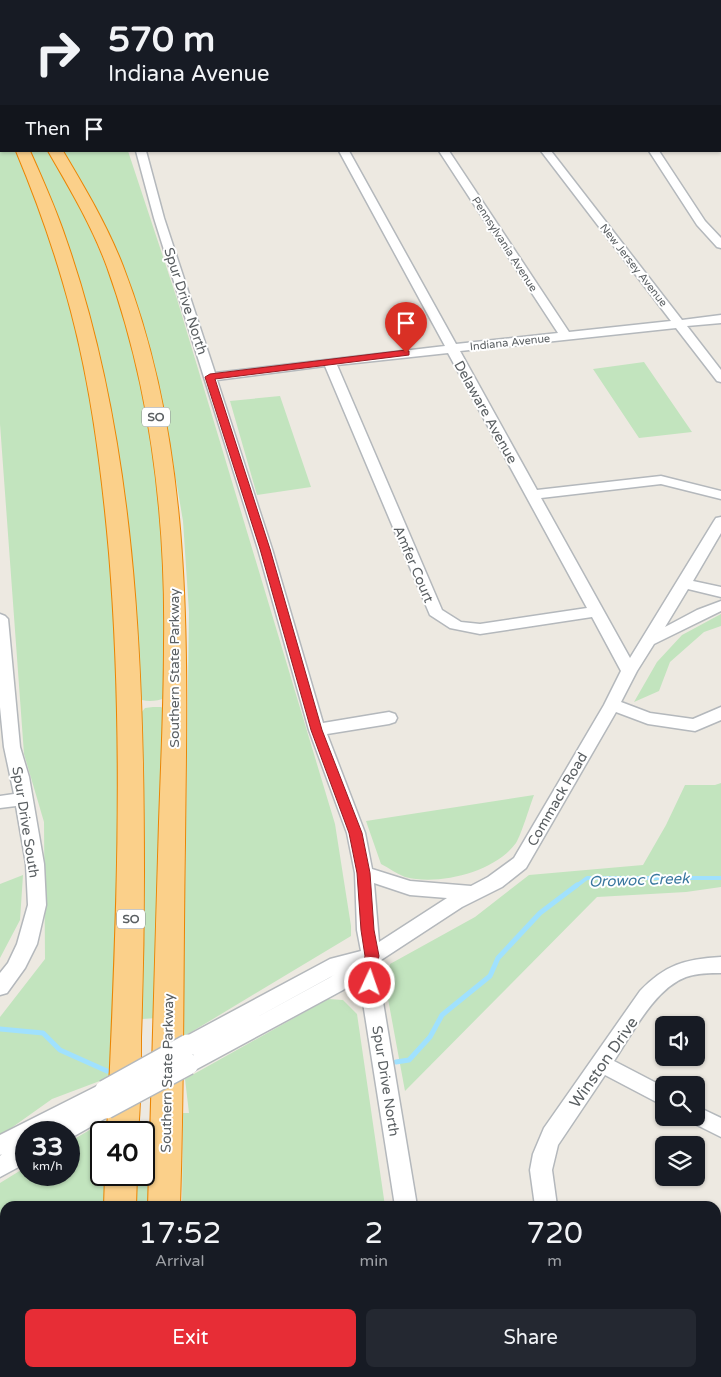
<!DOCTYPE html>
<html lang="en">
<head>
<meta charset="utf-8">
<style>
	:root { --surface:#171b24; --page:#242831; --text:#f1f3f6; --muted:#9ea1a6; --accent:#e72d36 }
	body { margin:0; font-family:"Varela Round",sans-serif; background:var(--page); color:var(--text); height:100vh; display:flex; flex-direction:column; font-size:19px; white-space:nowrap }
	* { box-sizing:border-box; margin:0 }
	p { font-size:16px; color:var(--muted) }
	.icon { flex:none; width:28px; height:28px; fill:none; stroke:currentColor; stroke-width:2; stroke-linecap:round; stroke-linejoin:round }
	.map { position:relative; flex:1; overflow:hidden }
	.drawer { position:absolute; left:0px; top:1201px; width:721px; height:176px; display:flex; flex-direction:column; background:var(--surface); border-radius:15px 15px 0 0; box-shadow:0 1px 4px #0004 }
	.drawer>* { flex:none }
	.top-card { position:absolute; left:0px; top:0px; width:721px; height:152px; box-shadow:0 1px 4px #0004; background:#171b24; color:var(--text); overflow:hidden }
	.tools { position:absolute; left:655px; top:1016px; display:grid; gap:10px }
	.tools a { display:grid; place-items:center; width:50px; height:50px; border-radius:8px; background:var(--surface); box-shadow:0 1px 4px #0004; font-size:25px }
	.speed { position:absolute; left:15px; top:1121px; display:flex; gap:10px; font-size:25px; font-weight:700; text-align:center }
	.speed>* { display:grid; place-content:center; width:65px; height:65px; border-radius:50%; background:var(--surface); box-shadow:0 1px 4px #0004; line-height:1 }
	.speed small { font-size:12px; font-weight:400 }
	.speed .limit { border:2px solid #111; border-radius:8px; background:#fff; color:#111 }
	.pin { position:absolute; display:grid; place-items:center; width:42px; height:42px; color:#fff; margin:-51px -21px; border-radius:50% 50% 50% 0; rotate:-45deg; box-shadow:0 0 5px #0007 }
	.pin .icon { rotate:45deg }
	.me { position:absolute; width:55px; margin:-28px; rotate:3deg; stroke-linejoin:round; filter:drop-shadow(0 0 4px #0008) }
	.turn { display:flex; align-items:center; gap:18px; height:105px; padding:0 25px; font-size:22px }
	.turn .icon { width:65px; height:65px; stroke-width:2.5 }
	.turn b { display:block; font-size:35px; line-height:42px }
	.then { display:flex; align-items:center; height:48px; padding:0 25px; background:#0003; gap:10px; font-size:19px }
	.eta { display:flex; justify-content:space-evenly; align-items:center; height:85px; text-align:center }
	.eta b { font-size:30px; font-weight:600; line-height:35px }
	.action { display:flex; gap:10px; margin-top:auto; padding:10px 25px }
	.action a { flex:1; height:58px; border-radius:8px; background:var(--accent); color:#fff; font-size:20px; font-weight:600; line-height:58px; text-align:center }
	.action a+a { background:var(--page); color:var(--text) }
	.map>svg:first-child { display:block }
	.green { fill:#c2e4be }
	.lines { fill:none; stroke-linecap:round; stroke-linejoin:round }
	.stream-far1 { stroke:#a0e1fe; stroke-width:4 }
	.stream { stroke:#a0e1fe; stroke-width:5 }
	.minor-casing { stroke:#b4b8bc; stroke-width:3 }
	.highway-casing { stroke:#eb8503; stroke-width:2 }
	.minor { fill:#fff; fill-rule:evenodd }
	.highway { fill:#fbd08a; fill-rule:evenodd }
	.minor-bridge-casing { stroke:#b4b8bc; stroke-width:24; stroke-linecap:butt }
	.minor-bridge { stroke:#fff; stroke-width:21 }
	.route { fill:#e72d36; stroke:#961d23 }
	.labels { text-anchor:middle; stroke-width:4; stroke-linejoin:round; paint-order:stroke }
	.far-street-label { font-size:11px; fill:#5a5f62; stroke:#fff }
	.shield { fill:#fff; stroke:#8c8f91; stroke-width:1 }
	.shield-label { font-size:12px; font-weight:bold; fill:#5a5f62 }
	.street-label { font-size:14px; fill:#5a5f62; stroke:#fff }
	.water-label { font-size:15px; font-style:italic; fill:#39779e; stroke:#fff }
	.near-street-label { font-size:16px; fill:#5a5f62; stroke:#fff }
</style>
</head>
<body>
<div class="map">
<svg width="721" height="1377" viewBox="0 0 721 1377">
	<rect width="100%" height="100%" fill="#ede9e1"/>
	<path class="green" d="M 0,119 L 1,151 L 16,151 L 35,196 L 55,253 L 73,316 L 91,397 L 105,486 L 120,709 L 113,1076 L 52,1099 L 0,1136 L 0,1017 L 45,959 L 44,822 L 24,754 L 0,424 Z
		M 29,151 L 48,151 C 109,250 140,349 155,464 C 158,483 162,504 163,524 C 166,582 164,640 165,698 C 158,701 149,702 142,700 L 141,696 L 102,369 L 71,253 L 45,185 Z
		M 62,151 L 128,151 L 177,299 L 335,824 L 351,926 L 351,936 L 183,1037 L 189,612 L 183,521 L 167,427 L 154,364 L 129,281 L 100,215 Z
		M 644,362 L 692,432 L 639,438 L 593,369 Z
		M 280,396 L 311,487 L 257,495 L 230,401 Z
		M 721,614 L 721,626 L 704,632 L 670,662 L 659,691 L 634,702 L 657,662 L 682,635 Z
		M 153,707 L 161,707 L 166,711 L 158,1018 L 142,1019 C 144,917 147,815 141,713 L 145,708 Z
		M 721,783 L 721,887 L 686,892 L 597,897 L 405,1091 L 386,988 L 390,964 L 475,917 L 529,875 L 643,865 L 666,825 L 685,785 L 715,785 Z
		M 534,795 C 529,808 522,833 516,843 C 495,872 439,886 405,877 C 397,874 389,868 381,864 L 366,821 Z
		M 23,875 L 20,920 L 0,958 L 0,884 Z
		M 328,999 L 343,1000 L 357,1014 L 385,1206 L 182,1206 L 183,1113 L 189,1113 L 185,1079 Z
		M 112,1117 L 111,1132 L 101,1132 L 101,1175 L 109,1175 L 107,1206 L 5,1206 L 5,1372 L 98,1373 L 98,1377 L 0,1377 L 0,1183 L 26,1167 L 26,1175 L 69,1175 L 69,1142 Z
		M 144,1135 L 154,1135 L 152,1206 L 135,1206 L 136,1175 L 144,1175 Z
		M 181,1373 L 410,1372 L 410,1377 L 181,1377 Z"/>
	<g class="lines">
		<path class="stream-far1" d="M 575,887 L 587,878 L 721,878"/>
		<path class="stream" d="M 0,1029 L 43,1033 L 60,1050 L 107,1071
			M 396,1062 L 409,1060 L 430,1037 L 442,1015 L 490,976 L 498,958 L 540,913 L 577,885"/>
		<defs>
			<path id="minor" d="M 49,0 L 57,0 L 57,1 L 49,1 Z
				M 153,0 L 161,0 L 162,1 L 154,1 Z
				M 257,0 L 265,0 L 266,1 L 258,1 Z
				M 360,0 L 368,0 L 369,1 L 361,1 Z
				M 510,0 L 518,0 L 519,1 L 511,1 Z
				M 593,0 L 601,0 L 602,1 L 594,1 Z
				M 677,0 L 686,0 L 687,1 L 678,1 Z
				M 720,32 L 721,33 L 721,39 L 720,38 Z
				M 0,37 L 1,37 L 1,43 L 0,43 Z
				M 720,83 L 721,83 L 721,89 L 720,89 Z
				M 720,119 L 721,119 L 721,126 L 720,126 Z
				M 136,151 L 146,151 L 164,218 L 215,373 L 445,346 L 339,151 L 349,151 L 456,344 L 558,333 L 439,151 L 449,151 L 569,332 L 671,321 L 541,151 L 551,151 L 682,320 L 721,315 L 721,323 L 687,326 L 721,370 L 721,382 L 717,381 L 676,328 L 460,351 L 537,490 L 661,476 L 721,491 L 721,499 L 661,484 L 541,498 L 630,658 L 714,521 L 716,518 L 721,517 L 721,533 L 693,581 L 721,587 L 721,597 L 688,589 L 665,627 L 697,610 L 721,601 L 721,611 L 654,644 L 637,671 L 621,702 L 650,713 L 693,719 L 721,707 L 721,720 L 695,731 L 648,724 L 616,712 L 526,868 L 502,887 L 462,907 L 381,960 L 378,972 L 417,1206 L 395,1206 L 359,977 L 343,990 L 195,1070 L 188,1073 L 181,1070 L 178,1064 L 181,1058 L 192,1052 L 188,1053 L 181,1051 L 178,1045 L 181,1039 L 330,959 L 361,951 L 357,930 L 355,873 L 347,833 L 309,730 L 258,549 L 154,218 ZM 448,353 L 587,608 L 480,624 L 461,622 L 442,610 L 337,365 ZM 325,366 L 430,615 L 450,628 L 480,634 L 592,617 L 621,671 L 604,705 L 514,858 L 488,877 L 471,886 L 410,881 L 372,869 L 365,833 L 327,734 L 389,724 L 395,722 L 397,718 L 395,714 L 389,712 L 323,723 L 272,549 L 217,380 ZM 374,883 L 410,895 L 447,898 L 379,942 ZM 334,975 L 329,978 L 250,1021 Z
				M 649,151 L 659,151 L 705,221 L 721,238 L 721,248 L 717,247 L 697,225 Z
				M 0,614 L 5,616 L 8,619 L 20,747 L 29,777 L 44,864 L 46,905 L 37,944 L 25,968 L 7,993 L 0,995 L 0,973 L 8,963 L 17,944 L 28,905 L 26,864 L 16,806 L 0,808 L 0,796 L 14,794 L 4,747 L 0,707 Z
				M 721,957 L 721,973 C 710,973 697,973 686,977 C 655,988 632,1034 614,1061 L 664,1087 L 664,1106 L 605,1075 L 558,1145 L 552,1170 L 557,1206 L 535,1206 L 530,1170 L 533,1154 L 544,1128 L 640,991 C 665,965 685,959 721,957 Z
				M 105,1082 L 112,1085 L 115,1091 L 112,1097 L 108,1100 L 113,1102 L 117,1108 L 113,1114 L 69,1139 L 69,1132 L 52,1132 L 53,1129 L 46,1132 L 26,1132 L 26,1163 L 0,1177 L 0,1156 L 2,1154 L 0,1155 L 0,1135 Z
				M 696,1106 L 721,1118 L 721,1137 L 689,1121 L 687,1118 L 696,1118 Z
				M 420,1372 L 444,1372 L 445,1377 L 421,1377 Z
				M 569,1372 L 593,1372 L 594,1377 L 570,1377 Z"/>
			<path id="highway" d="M 0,71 L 1,71 L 1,80 L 0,80 Z
				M 0,103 L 1,103 L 1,113 L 0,113 Z
				M 16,151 L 30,151 C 43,180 56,209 66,239 C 136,439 144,663 144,872 C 144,927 143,982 141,1037 C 141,1069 141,1101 138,1132 L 107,1132 C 116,939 125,746 109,553 C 101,462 89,370 63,283 C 50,238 34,194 16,151 Z
				M 48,151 L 63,151 C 85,188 107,225 123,266 C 195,452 187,648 185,843 C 183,964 184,1086 180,1206 L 148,1206 C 152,1078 155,950 159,822 C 161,763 164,703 164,644 C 166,517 150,386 107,267 C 92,226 70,189 48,151 Z
				M 105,1175 L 137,1175 L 136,1206 L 104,1206 Z
				M 94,1372 L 130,1372 L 130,1377 L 94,1377 Z
				M 144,1372 L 180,1372 L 180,1377 L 144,1377 Z"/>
		</defs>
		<use href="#minor" class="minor-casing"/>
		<use href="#highway" class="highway-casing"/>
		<use href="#minor" class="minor"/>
		<use href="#highway" class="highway"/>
		<defs>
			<path id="minor-bridge" d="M 105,1091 L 188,1045
				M 106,1108 L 188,1064"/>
		</defs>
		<use href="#minor-bridge" class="minor-bridge-casing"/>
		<use href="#minor-bridge" class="minor-bridge"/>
	</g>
	<path class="route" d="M 406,350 L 409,351 L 409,355 L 215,379 L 270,549 L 322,730 L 362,833 L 370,873 L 374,930 L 379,956 L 375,972 L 377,983 L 375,987 L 370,989 L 365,987 L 361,972 L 365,956 L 361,930 L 357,873 L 349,833 L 311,730 L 260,549 L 205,377 L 210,374 Z"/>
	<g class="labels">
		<g class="far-street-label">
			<text transform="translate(505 244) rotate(57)" y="4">Pennsylvania Avenue</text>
			<text transform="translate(634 265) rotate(52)" y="4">New Jersey Avenue</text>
			<text transform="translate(510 342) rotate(-6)" y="4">Indiana Avenue</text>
		</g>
		<g class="shield">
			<rect x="142" y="407.5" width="28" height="19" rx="4"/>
			<rect x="117" y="909.5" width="28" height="19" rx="4"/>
		</g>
		<g class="shield-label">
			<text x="156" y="421">SO</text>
			<text x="131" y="923">SO</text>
		</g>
		<g class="street-label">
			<text transform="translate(186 301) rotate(72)" y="5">Spur Drive North</text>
			<text transform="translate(486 412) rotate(61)" y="5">Delaware Avenue</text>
			<text transform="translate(414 564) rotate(67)" y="5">Amfer Court</text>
			<text transform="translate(174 668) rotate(-90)" y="5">Southern State Parkway</text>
			<text transform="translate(557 799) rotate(-60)" y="5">Commack Road</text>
			<text transform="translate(26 822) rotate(81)" y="5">Spur Drive South</text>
			<text transform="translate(167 1073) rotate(-89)" y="5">Southern State Parkway</text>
			<text transform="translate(386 1081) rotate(81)" y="5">Spur Drive North</text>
		</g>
		<g class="water-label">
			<text transform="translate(639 880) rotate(-2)" y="5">Orowoc Creek</text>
		</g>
		<g class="near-street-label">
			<text transform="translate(603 1062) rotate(-55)" y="6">Winston Drive</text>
		</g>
	</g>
</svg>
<div class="tools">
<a><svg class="icon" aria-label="sound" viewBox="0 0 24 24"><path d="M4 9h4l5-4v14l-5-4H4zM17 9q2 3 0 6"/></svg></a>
<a><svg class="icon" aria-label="search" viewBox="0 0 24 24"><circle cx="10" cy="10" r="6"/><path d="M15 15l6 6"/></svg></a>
<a><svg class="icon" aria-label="layers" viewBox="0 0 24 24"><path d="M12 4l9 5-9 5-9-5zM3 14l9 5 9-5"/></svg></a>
</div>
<div class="speed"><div>33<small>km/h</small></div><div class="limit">40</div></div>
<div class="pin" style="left:406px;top:353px;background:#d93025"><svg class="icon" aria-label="arrive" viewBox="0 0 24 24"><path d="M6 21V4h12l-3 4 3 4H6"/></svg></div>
<svg class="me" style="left:370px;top:983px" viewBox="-20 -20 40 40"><circle r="17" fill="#e72d36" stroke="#fff" stroke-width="3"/><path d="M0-11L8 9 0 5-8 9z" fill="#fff"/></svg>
<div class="top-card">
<div class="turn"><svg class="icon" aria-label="right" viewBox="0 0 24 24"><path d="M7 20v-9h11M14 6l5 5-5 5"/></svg><div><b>570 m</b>Indiana Avenue</div></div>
<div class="then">Then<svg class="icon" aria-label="arrive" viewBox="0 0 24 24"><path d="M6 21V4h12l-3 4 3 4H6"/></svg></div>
</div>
<section class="drawer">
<div class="eta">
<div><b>17:52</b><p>Arrival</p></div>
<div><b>2</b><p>min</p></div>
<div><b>720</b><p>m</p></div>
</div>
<div class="action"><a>Exit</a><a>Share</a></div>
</section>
</div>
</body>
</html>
